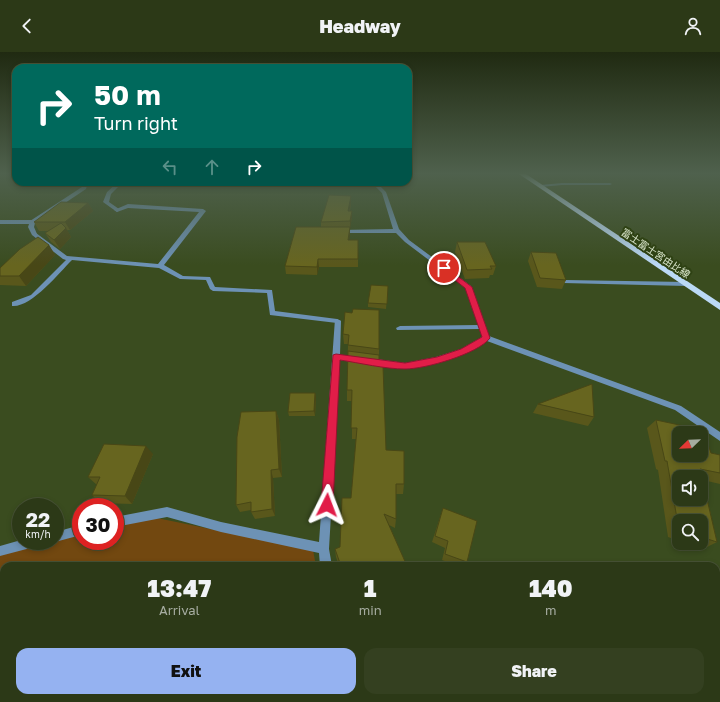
<!DOCTYPE html>
<html lang="en">
<head>
<meta charset="utf-8">
<style>
	:root { --surface:#2c3917; --page:#344020; --text:#f1f3f6; --muted:#a6aca1; --line:#485336; --accent:#95b2f1 }
	body { margin:0; font-family:"Golos Text","Noto Sans JP",sans-serif; background:var(--page); color:var(--text); height:100vh; display:flex; flex-direction:column; font-size:15px; white-space:nowrap }
	* { box-sizing:border-box; margin:0 }
	p { font-size:13px; color:var(--muted) }
	.icon { flex:none; width:22px; height:22px; fill:none; stroke:currentColor; stroke-width:2; stroke-linecap:round; stroke-linejoin:round }
	.map { position:relative; flex:1; overflow:hidden }
	.panel { position:absolute; left:0px; top:510px; width:720px; height:140px; display:flex; flex-direction:column; background:var(--surface); border-radius:12px 12px 0 0; box-shadow:0 2px 6px #0003,0 0 0 1px var(--line) }
	.panel>* { flex:none }
	.top-card { position:absolute; left:12px; top:12px; width:400px; height:122px; border-radius:12px; box-shadow:0 2px 6px #0003,0 0 0 1px var(--line); background:#00695c; color:#fff; overflow:hidden }
	.needle { width:26px; rotate:247deg }
	.buttons { position:absolute; left:672px; top:374px; display:grid; gap:8px }
	.buttons a { display:grid; place-items:center; width:36px; height:36px; border-radius:8px; background:var(--surface); box-shadow:0 2px 6px #0003,0 0 0 1px var(--line); font-size:20px }
	.speed { position:absolute; left:12px; top:446px; display:flex; gap:8px; font-size:20px; font-weight:700; text-align:center }
	.speed>* { display:grid; place-content:center; width:52px; height:52px; border-radius:50%; background:var(--surface); box-shadow:0 2px 6px #0003,0 0 0 1px var(--line); line-height:1 }
	.speed small { font-size:10px; font-weight:400 }
	.speed .limit { border:6px solid #d22; background:#fff; color:#111 }
	.pin { position:absolute; display:grid; place-items:center; width:34px; height:34px; color:#fff; margin:-17px; border:2px solid #fff; border-radius:50%; box-shadow:0 1px 4px #0007 }
	.me { position:absolute; width:44px; margin:-22px; rotate:3deg; stroke-linejoin:round; filter:drop-shadow(0 0 3px #0008) }
	.turn { display:flex; align-items:center; gap:14px; height:84px; padding:0 16px; font-size:18px }
	.turn .icon { width:52px; height:52px; stroke-width:2.5 }
	.turn b { display:block; font-size:28px; line-height:34px }
	.lanes { display:flex; align-items:center; height:38px; padding:0 16px; background:#0003; justify-content:center; gap:20px; direction:ltr }
	.lanes .off { opacity:.35 }
	.eta { display:flex; justify-content:space-evenly; align-items:center; height:68px; text-align:center }
	.eta b { font-size:24px; font-weight:800; line-height:28px }
	.primary-button { display:flex; gap:8px; margin-top:auto; padding:8px 16px }
	.primary-button a { flex:1; height:46px; border-radius:12px; background:var(--accent); color:#111; font-size:16px; font-weight:800; line-height:46px; text-align:center }
	.primary-button a+a { background:var(--page); color:var(--text) }
	header { display:flex; justify-content:space-between; align-items:center; height:52px; padding:0 16px; background:var(--surface); font-size:18px; font-weight:800 }
	.map>svg:first-child { display:block }
	.green { fill:#724810 }
	.lines { fill:none; stroke-linecap:round; stroke-linejoin:round }
	.service { fill:#6d92b5; fill-rule:evenodd }
	.minor { fill:#6d92b5; fill-rule:evenodd }
	.primary { fill:#bbd9f6; fill-rule:evenodd }
	.wall { fill:#59571b }
	.shaded-wall { fill:#484716 }
	.building { fill:#67651f; stroke:#484716; fill-rule:evenodd }
	.route { fill:#e11d48; stroke:#92132f }
	.labels { text-anchor:middle; stroke-width:4; stroke-linejoin:round; paint-order:stroke }
	.far-street-label { font-size:10px; fill:#dce8ce; stroke:#2f4214 }
</style>
</head>
<body>
<header><svg class="icon" aria-label="back" viewBox="0 0 24 24"><path d="M15 5l-7 7 7 7"/></svg>Headway<svg class="icon" aria-label="person" viewBox="0 0 24 24"><circle cx="12" cy="8" r="4"/><path d="M4 21q1-7 8-7t8 7"/></svg></header>
<div class="map">
<svg width="720" height="650" viewBox="0 0 720 650">
	<rect width="100%" height="100%" fill="#3a4c1f"/>
	<path class="green" d="M 147,464 L 313,498 L 316,514 L 4,514 L 4,646 L 373,646 L 376,650 L 0,650 L 0,500 L 44,489 L 55,489 L 81,480 L 81,489 L 115,489 L 115,472 Z"/>
	<g class="lines">
		<path class="service" d="M 128,152 L 203,157 L 206,159 L 164,213 L 183,224 L 210,225 L 215,235 L 272,238 L 275,259 L 337,267 L 341,269 L 337,271 L 270,263 L 267,241 L 213,239 L 210,237 L 206,228 L 180,227 L 159,216 L 72,208 C 59,221 31,256 12,254 L 12,250 L 31,243 L 66,208 L 63,207 L 32,183 L 32,181 L 36,181 L 67,204 L 158,212 L 199,160 L 128,156 L 117,160 L 114,158 Z
			M 0,168 L 32,168 L 35,170 L 32,172 L 0,172 Z"/>
		<path class="minor" d="M 84,130 L 88,130 L 86,137 L 35,171 L 34,175 L 37,182 L 32,183 L 28,175 L 30,169 L 82,135 Z
			M 118,130 L 123,130 L 111,142 L 109,150 L 119,157 L 120,158 L 117,160 L 103,150 L 107,140 Z
			M 371,130 L 376,130 L 386,140 L 399,177 L 409,188 L 471,234 L 489,284 L 681,354 L 720,380 L 720,389 L 675,358 L 487,289 C 462,303 434,315 406,317 C 397,317 375,314 366,311 L 365,309 L 366,307 L 369,306 L 405,311 L 436,305 L 461,297 L 482,285 L 480,277 L 397,278 L 396,276 L 400,274 L 478,273 L 466,236 L 405,190 L 396,181 L 337,181 L 337,179 L 339,178 L 393,177 L 382,141 Z
			M 562,131 L 610,131 L 612,132 L 610,133 L 562,133 L 540,135 L 538,134 L 540,133 Z
			M 565,228 L 686,230 L 689,232 L 686,234 L 563,231 L 563,229 Z
			M 335,267 L 337,267 L 341,269 L 340,303 L 358,305 L 362,308 L 358,311 L 340,308 L 329,497 L 332,514 L 320,514 L 319,501 L 221,480 L 167,465 L 115,475 L 115,465 L 167,455 L 221,470 L 319,490 Z
			M 81,473 L 81,483 L 55,490 L 52,489 L 55,489 L 55,480 Z
			M 21,488 L 43,489 L 42,493 L 38,494 L 0,504 L 0,494 Z
			M 341,646 L 355,646 L 356,650 L 342,650 Z"/>
		<path class="primary" d="M 519,122 L 526,122 L 720,251 L 720,258 Z"/>
	</g>
	<path class="wall" d="M 351,144 L 351,151 L 350,159 L 352,159 L 352,165 L 350,176 L 349,188 L 358,188 L 358,215 L 319,215 L 317,223 L 286,222 L 285,214 L 321,175 L 321,170 Z
		M 88,151 L 93,159 L 70,178 L 67,178 L 71,185 L 60,197 L 51,190 L 45,181 L 49,179 L 39,179 L 34,170 Z
		M 457,190 L 496,214 L 493,223 L 490,223 L 489,226 L 465,227 L 455,200 Z
		M 49,193 L 55,203 L 26,234 L 0,233 L 0,216 Z
		M 531,200 L 566,228 L 562,237 L 537,235 L 528,209 Z
		M 388,234 L 386,257 L 368,255 L 368,251 Z
		M 345,260 L 379,297 L 379,314 L 386,398 L 404,432 L 403,442 L 396,442 L 396,467 L 395,476 L 389,473 L 407,514 L 339,514 L 336,505 L 335,497 L 340,495 L 351,446 L 356,387 L 352,387 L 352,349 L 347,349 L 347,338 L 348,292 L 344,292 L 343,282 Z
		M 315,341 L 316,345 L 315,364 L 289,364 L 288,360 Z
		M 538,352 L 594,365 L 588,374 L 533,361 Z
		M 276,359 L 279,368 L 282,425 L 273,426 L 275,464 L 255,467 L 251,460 L 251,458 L 240,460 L 236,453 Z
		M 656,368 L 711,401 L 720,403 L 720,432 L 703,428 L 717,490 L 705,496 L 687,491 L 701,491 L 701,469 L 679,469 L 679,489 L 668,485 L 658,418 L 656,417 L 647,376 Z
		M 153,402 L 132,452 L 100,451 L 92,443 L 97,433 L 88,425 Z
		M 443,456 L 467,510 L 465,514 L 457,514 L 442,508 L 445,496 L 432,490 Z"/>
	<path class="shaded-wall" d="M 351,144 L 351,151 L 348,165 L 348,159 Z
		M 88,151 L 93,159 L 70,178 L 65,170 Z
		M 352,159 L 352,165 L 350,176 L 350,169 Z
		M 350,175 L 350,183 L 348,196 L 348,188 Z
		M 66,176 L 71,185 L 60,197 L 54,188 Z
		M 49,193 L 55,203 L 26,234 L 19,224 Z
		M 318,207 L 319,215 L 317,223 L 317,215 Z
		M 315,341 L 316,345 L 315,364 L 314,359 Z
		M 276,359 L 279,368 L 282,425 L 279,417 Z
		M 146,394 L 153,402 L 132,452 L 125,444 Z
		M 271,418 L 273,426 L 275,464 L 272,457 Z"/>
	<path class="building" d="M 329,143 L 351,144 L 348,159 L 352,159 L 350,169 L 321,170 Z
		M 61,150 L 88,151 L 65,170 L 34,170 Z
		M 61,171 L 66,176 L 54,188 L 45,181 Z
		M 296,175 L 350,175 L 348,188 L 358,188 L 358,207 L 318,207 L 317,215 L 285,214 Z
		M 38,185 L 49,193 L 19,224 L 0,224 L 0,216 L 20,197 Z
		M 457,190 L 485,190 L 496,214 L 490,214 L 492,217 L 467,218 Z
		M 531,200 L 556,201 L 566,228 L 540,226 Z
		M 371,233 L 388,234 L 387,252 L 368,251 Z
		M 353,257 L 379,258 L 379,297 L 348,293 L 349,283 L 343,282 L 345,260 L 352,261 Z
		M 348,299 L 379,303 L 379,314 L 383,314 L 386,398 L 404,399 L 404,432 L 396,432 L 396,467 L 384,462 L 407,514 L 341,514 L 335,497 L 340,495 L 342,446 L 351,446 L 357,376 L 351,376 L 352,338 L 347,338 Z
		M 592,332 L 594,365 L 538,352 Z
		M 290,341 L 315,341 L 314,359 L 288,360 Z
		M 276,359 L 279,417 L 271,418 L 272,457 L 251,460 L 251,450 L 236,453 L 237,385 L 241,360 Z
		M 656,368 L 703,378 L 711,401 L 720,403 L 720,421 L 700,417 L 717,490 L 701,485 L 701,469 L 679,469 L 679,478 L 667,409 L 665,409 ZM 679,381 L 701,381 L 701,403 L 679,403 ZM 679,425 L 701,425 L 701,447 L 679,447 Z
		M 104,392 L 146,394 L 125,444 L 92,443 L 100,425 L 88,425 Z
		M 443,456 L 477,469 L 467,510 L 445,502 L 448,489 L 435,484 Z"/>
	<linearGradient id="sky" x2="0" y2="1"><stop stop-color="#202a11"/><stop offset="0.57" stop-color="#4f614d"/><stop offset="1" stop-color="#4f614d" stop-opacity="0"/></linearGradient>
	<rect width="720" height="213" fill="url(#sky)"/>
	<path class="route" d="M 444,214 L 472,235 L 490,286 C 478,302 425,317 405,317 C 385,317 360,311 340,308 L 333,453 L 331,457 L 327,458 L 323,457 L 321,453 L 333,303 L 336,302 L 405,311 L 437,305 L 461,297 L 482,285 L 465,236 L 442,218 L 441,216 Z"/>
	<g class="labels">
		<g class="far-street-label">
			<text transform="translate(656 201) rotate(34)" y="4">富士富士宮由比線</text>
		</g>
	</g>
</svg>
<div class="buttons">
<a><svg class="needle" viewBox="-14 -14 28 28"><path d="M0-13l5 13h-10z" fill="#e53935"/><path d="M0 13l5-13h-10z" fill="#a6aca1"/></svg></a>
<a><svg class="icon" aria-label="sound" viewBox="0 0 24 24"><path d="M4 9h4l5-4v14l-5-4H4zM17 9q2 3 0 6"/></svg></a>
<a><svg class="icon" aria-label="search" viewBox="0 0 24 24"><circle cx="10" cy="10" r="6"/><path d="M15 15l6 6"/></svg></a>
</div>
<div class="speed"><div>22<small>km/h</small></div><div class="limit">30</div></div>
<div class="pin" style="left:444px;top:216px;background:#d93025"><svg class="icon" aria-label="arrive" viewBox="0 0 24 24"><path d="M6 21V4h12l-3 4 3 4H6"/></svg></div>
<svg class="me" style="left:327px;top:453px" viewBox="-20 -20 40 40"><path d="M0-17L14 15 0 8-14 15z" fill="#e11d48" stroke="#fff" stroke-width="4"/></svg>
<div class="top-card">
<div class="turn"><svg class="icon" aria-label="right" viewBox="0 0 24 24"><path d="M7 20v-9h11M14 6l5 5-5 5"/></svg><div><b>50 m</b>Turn right</div></div>
<div class="lanes"><svg class="icon off" aria-label="left" viewBox="0 0 24 24"><path d="M17 20v-9H6M10 6l-5 5 5 5"/></svg><svg class="icon off" aria-label="ahead" viewBox="0 0 24 24"><path d="M12 20V5M6 11l6-6 6 6"/></svg><svg class="icon" aria-label="right" viewBox="0 0 24 24"><path d="M7 20v-9h11M14 6l5 5-5 5"/></svg></div>
</div>
<section class="panel">
<div class="eta">
<div><b>13:47</b><p>Arrival</p></div>
<div><b>1</b><p>min</p></div>
<div><b>140</b><p>m</p></div>
</div>
<div class="primary-button"><a>Exit</a><a>Share</a></div>
</section>
</div>
</body>
</html>
